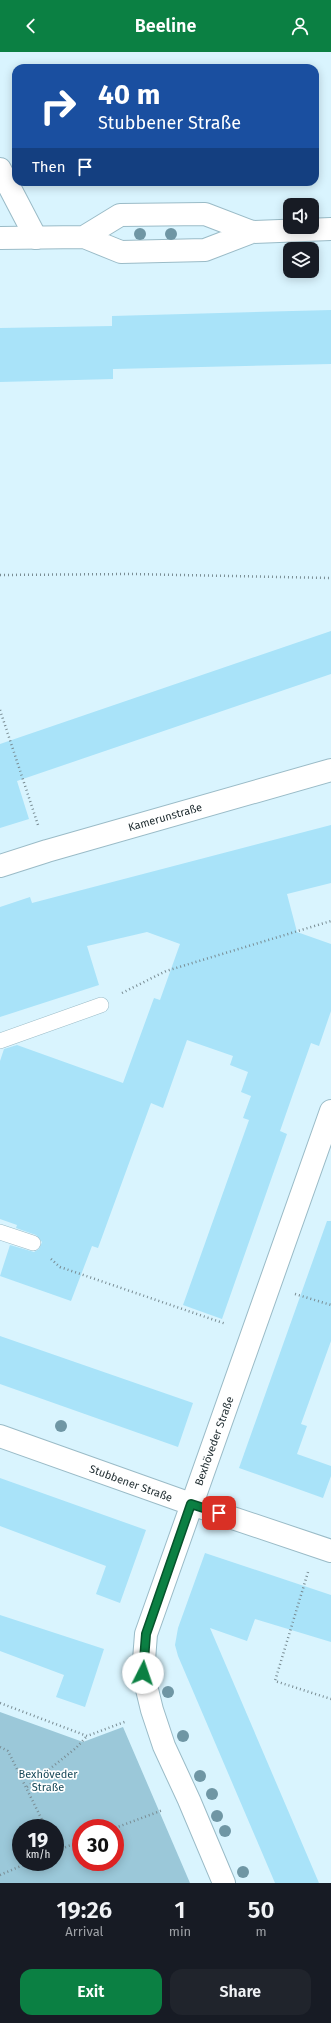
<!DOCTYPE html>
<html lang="en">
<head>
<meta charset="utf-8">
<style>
	:root { --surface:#171b24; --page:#20242c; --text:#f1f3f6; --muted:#9ea1a6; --accent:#0b8043 }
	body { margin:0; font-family:"Fira Sans",sans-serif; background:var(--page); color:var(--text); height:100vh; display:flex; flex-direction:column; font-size:15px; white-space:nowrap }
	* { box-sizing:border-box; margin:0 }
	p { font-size:13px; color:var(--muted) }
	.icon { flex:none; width:22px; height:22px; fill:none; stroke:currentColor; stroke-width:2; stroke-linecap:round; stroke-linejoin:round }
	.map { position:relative; height:1831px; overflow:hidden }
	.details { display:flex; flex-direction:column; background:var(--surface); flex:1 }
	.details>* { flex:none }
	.hud { position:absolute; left:12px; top:12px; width:307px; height:122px; border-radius:12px; box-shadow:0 2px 10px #0003; background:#1a4fa0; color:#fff; overflow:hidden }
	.controls { position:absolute; left:283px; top:146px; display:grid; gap:8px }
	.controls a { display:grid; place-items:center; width:36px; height:36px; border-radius:8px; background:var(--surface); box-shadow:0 2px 10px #0003; font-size:20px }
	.speed { position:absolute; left:12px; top:1767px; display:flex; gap:8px; font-size:20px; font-weight:700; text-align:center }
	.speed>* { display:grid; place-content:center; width:52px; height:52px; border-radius:50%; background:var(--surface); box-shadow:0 2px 10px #0003; line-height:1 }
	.speed small { font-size:10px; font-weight:400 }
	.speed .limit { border:6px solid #d22; background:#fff; color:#111 }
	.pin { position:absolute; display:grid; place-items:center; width:34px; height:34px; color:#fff; margin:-17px; border-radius:8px; box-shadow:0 2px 6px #0006 }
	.me { position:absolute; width:44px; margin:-22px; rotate:4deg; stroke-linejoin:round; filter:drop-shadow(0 0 3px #0008) }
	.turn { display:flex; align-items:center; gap:14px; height:84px; padding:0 20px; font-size:18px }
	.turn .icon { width:52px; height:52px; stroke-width:2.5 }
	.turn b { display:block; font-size:28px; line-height:34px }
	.then { display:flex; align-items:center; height:38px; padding:0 20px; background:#0003; gap:8px; font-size:15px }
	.eta { display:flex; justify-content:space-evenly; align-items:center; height:68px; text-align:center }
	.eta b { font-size:24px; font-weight:600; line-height:28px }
	.primary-button { display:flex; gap:8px; margin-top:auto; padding:8px 20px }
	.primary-button a { flex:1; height:46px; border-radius:12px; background:var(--accent); color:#fff; font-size:16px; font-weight:600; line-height:46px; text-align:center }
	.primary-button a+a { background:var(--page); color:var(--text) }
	header { display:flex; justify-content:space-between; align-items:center; height:52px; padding:0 20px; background:var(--accent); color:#fff; font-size:18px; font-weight:600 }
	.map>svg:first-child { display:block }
	.green { fill:#9bc8d9; fill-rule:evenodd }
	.building { fill:#a9e3f9 }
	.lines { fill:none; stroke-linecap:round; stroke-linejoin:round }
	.service-casing { stroke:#9abbc7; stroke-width:16 }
	.minor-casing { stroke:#9abbc7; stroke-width:24 }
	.secondary-casing { stroke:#9abbc7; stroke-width:24 }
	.path { stroke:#798c93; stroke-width:2.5; stroke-dasharray:1 3; stroke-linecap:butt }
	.service { stroke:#fff; stroke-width:15 }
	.minor { stroke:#fff; stroke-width:22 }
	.secondary { stroke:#fff; stroke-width:22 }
	.tree { fill:#6f96a4 }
	.route-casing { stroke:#07532c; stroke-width:10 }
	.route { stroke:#0b8043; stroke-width:7 }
	.labels { text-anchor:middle; stroke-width:3.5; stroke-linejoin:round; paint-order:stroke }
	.street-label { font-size:11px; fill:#1d2a2e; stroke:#fff }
	.park-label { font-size:11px; fill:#194a5a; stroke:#fff }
</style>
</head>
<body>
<header><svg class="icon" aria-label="back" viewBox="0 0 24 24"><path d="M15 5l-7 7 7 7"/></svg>Beeline<svg class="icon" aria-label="person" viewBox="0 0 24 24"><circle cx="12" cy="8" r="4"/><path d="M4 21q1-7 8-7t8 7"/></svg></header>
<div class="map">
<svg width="331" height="1831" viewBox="0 0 331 1831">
	<rect width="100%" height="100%" fill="#d9f4fe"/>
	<path class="green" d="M 0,1660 L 83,1690 L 123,1675 L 190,1831 L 0,1831 ZM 21,1776 L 55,1776 L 55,1810 L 21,1810 ZM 81,1776 L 115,1776 L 115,1810 L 81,1810 Z"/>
	<path class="building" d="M 331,258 L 331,312 L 113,317 L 113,327 L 0,330 L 0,276 L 112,274 L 112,264 Z
		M 331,579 L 331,622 L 17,729 L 29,767 L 0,776 L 0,692 Z
		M 331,773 L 331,831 L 287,842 L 297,880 L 331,892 L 331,959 L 319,994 L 311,991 L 294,1039 L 280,1079 L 287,1082 L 222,1267 L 183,1253 L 249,1068 L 243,1066 L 251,1044 L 241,1040 L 248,1020 L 230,1013 L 233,1004 L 187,988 L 163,1056 L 151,1051 L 98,1196 L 92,1194 L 71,1249 L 0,1224 L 10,1193 L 34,1200 L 39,1197 L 42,1190 L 36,1183 L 16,1176 L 17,1173 L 0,1167 L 0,1009 L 4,997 L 17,993 L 123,1031 L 154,946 L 160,948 L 180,892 L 147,880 L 87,894 L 99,933 L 0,965 L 0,855 L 30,845 L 32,851 Z
		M 327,1169 L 331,1169 L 331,1289 L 301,1372 L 307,1374 L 297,1402 L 331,1414 L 331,1424 L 323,1446 L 239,1416 Z
		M 0,1284 L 193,1351 L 178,1395 L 0,1332 Z
		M 0,1426 L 146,1478 L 120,1551 L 96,1542 L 106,1514 L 0,1474 Z
		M 205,1501 L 331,1543 L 331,1590 L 255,1567 L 247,1589 L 210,1576 L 319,1831 L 275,1831 L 178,1604 L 175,1593 L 178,1576 Z
		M 0,1563 L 104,1597 L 85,1655 L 56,1645 L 64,1623 L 0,1599 Z"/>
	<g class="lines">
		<defs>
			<path id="service" d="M 0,989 L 101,953
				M 0,1180 L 33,1191"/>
			<path id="minor" d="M 0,117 L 36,186
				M 0,814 L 47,799 L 331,718
				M 0,1384 L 191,1452 L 331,1499
				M 224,1831 L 189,1748 L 164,1694 L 152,1658 L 143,1621 L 146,1582 L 331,1059"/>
			<path id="secondary" d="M 84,185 L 120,163 L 205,162 L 252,180
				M 0,186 L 84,185 L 121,200 L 205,198 L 252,180 L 331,177"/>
		</defs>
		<use href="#service" class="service-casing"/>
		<use href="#minor" class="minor-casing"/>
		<use href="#secondary" class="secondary-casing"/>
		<path class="path" d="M 0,523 L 132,522 L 331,526
			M 0,658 L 38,773
			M 122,941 L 166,919 L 331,869
			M 51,1207 L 60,1215 L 226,1272
			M 295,1242 L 331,1253
			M 308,1520 L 275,1629 L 331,1647
			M 0,1651 L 87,1684 L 127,1669
			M 0,1695 L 8,1699 L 46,1776
			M 27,1735 L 76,1696 L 87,1684
			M 115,1776 L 163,1758
			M 55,1797 L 56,1799 L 81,1789
			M 0,1823 L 30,1810"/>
		<use href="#service" class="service"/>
		<use href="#minor" class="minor"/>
		<use href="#secondary" class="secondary"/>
	</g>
	<g class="tree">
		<circle cx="140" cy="182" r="6"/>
		<circle cx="171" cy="182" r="6"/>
		<circle cx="61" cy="1374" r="6"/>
		<circle cx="168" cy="1640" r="6"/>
		<circle cx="183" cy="1684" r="6"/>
		<circle cx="200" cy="1724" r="6"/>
		<circle cx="212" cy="1742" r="6"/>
		<circle cx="217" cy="1764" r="6"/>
		<circle cx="225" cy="1779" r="6"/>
		<circle cx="243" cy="1820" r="6"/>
	</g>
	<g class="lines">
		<defs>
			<path id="route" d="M 143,1621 L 146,1582 L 191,1452 L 219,1461"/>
		</defs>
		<use href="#route" class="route-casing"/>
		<use href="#route" class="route"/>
	</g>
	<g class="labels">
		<g class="street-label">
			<text transform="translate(165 765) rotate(-16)" y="4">Kamerunstraße</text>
			<text transform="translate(214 1389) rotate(-70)" y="4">Bexhöveder Straße</text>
			<text transform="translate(131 1431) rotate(20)" y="4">Stubbener Straße</text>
		</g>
		<g class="park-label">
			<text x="48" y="1726">Bexhöveder<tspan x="48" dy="13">Straße</tspan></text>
		</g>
	</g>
</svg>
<div class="controls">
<a><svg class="icon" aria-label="sound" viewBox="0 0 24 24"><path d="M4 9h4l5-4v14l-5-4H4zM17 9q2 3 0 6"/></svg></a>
<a><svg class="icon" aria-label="layers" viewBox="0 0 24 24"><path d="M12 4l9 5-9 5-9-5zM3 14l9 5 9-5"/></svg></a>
</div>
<div class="speed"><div>19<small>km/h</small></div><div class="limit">30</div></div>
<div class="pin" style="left:219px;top:1461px;background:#d93025"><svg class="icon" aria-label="arrive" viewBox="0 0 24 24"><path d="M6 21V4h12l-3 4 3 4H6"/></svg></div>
<svg class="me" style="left:143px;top:1621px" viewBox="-20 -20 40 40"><circle r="19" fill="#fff"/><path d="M0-13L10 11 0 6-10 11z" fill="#0b8043"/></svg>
<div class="hud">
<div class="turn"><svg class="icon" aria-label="right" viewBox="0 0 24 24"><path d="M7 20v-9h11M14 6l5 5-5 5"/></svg><div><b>40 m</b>Stubbener Straße</div></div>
<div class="then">Then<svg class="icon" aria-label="arrive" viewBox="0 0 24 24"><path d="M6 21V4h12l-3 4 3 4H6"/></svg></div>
</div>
</div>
<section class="details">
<div class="eta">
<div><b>19:26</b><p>Arrival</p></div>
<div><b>1</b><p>min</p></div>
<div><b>50</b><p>m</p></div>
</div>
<div class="primary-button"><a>Exit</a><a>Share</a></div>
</section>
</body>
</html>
